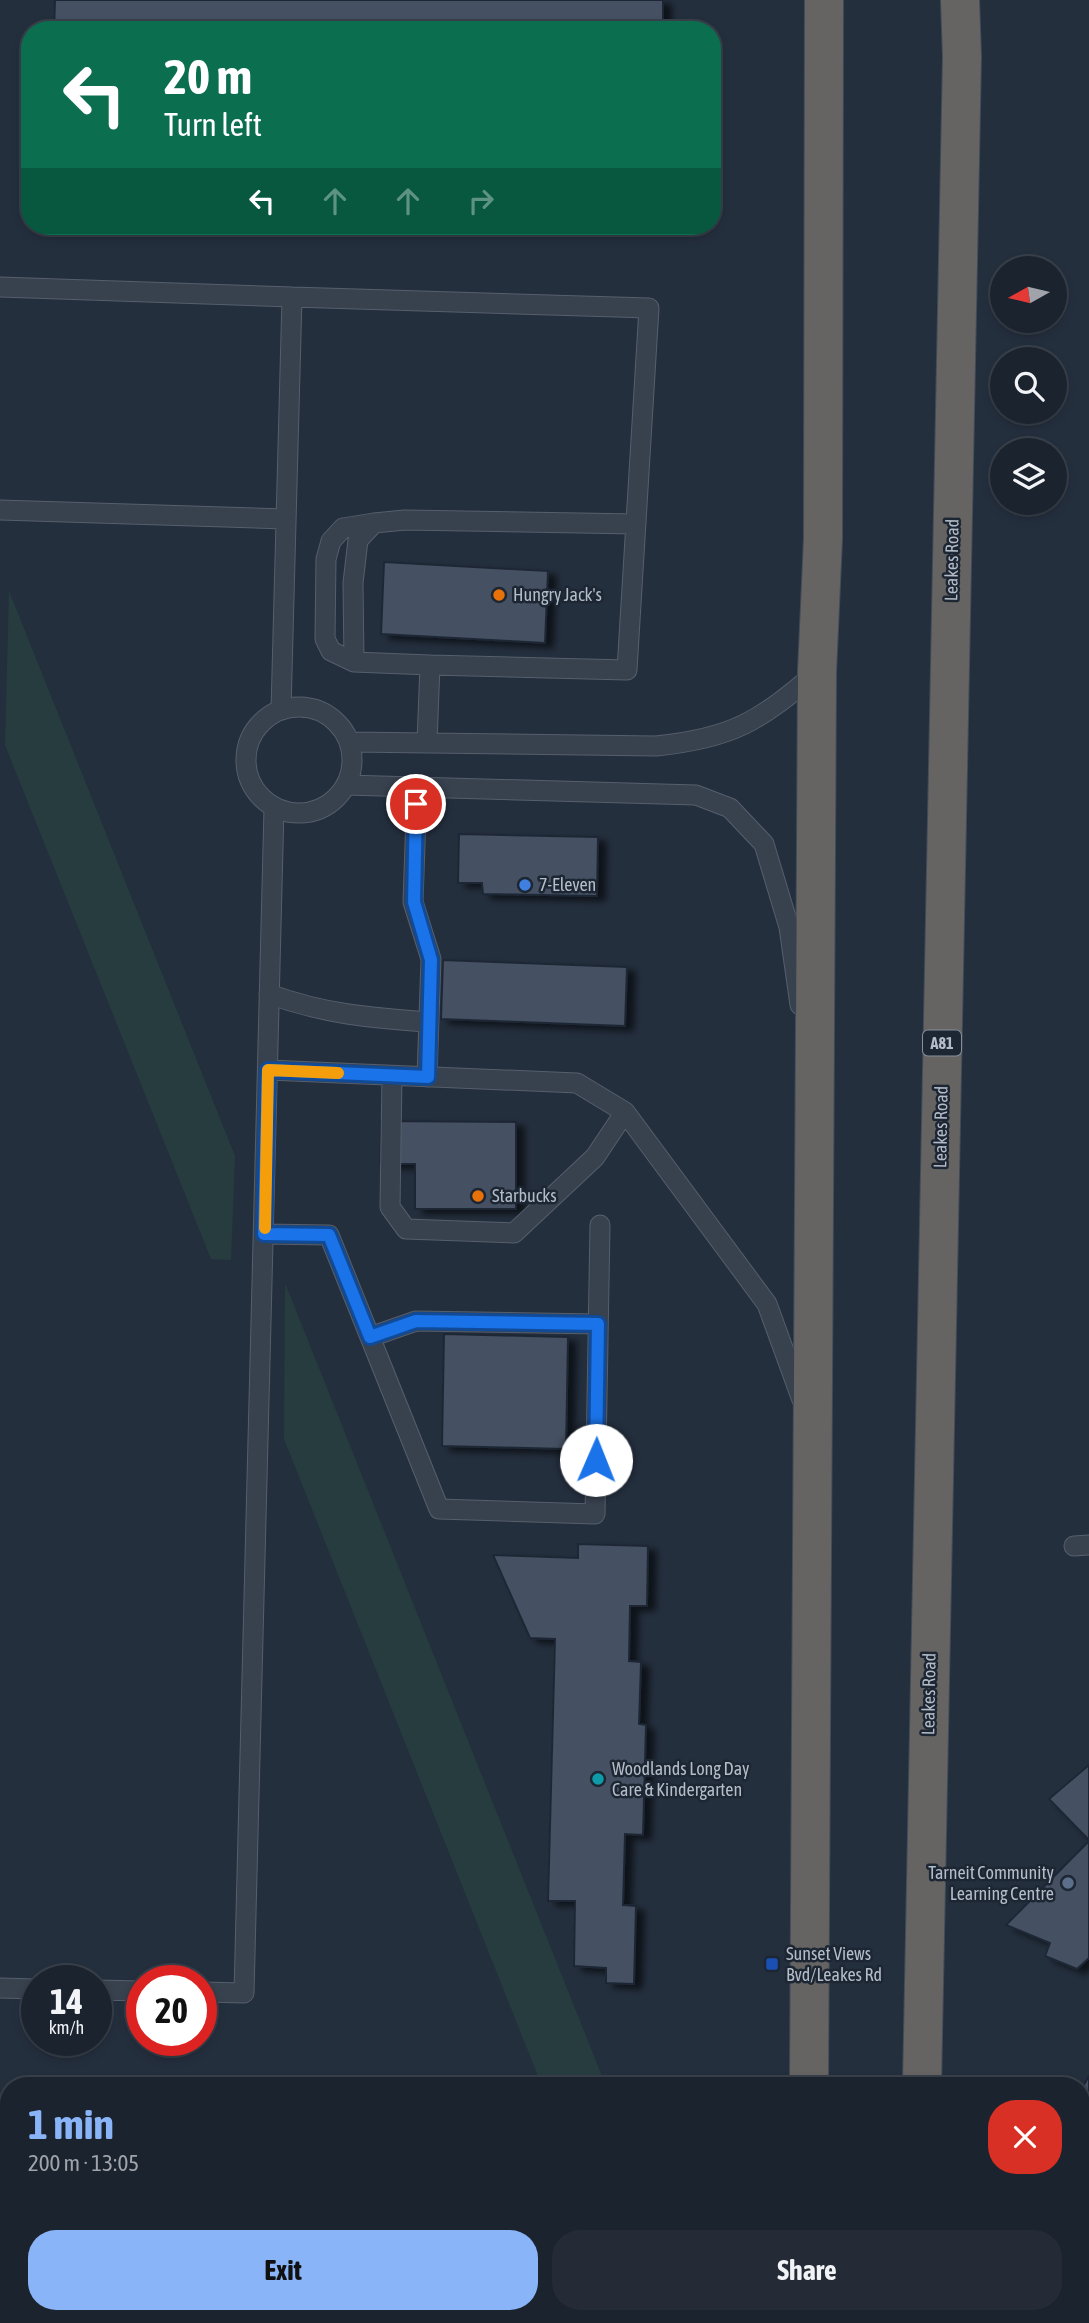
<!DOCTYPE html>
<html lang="en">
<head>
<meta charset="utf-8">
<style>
	:root { --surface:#1b232e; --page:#242b36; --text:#f1f3f6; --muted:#a0a4aa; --line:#39404a; --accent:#8ab4f8 }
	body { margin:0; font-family:"Asap Condensed",sans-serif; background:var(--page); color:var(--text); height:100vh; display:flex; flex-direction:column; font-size:26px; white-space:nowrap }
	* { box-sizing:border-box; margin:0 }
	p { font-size:23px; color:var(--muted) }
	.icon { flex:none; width:38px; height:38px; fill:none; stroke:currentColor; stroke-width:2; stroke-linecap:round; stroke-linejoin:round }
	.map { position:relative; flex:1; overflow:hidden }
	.details { position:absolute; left:0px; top:2077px; width:1090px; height:247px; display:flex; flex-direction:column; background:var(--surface); border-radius:28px 28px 0 0; box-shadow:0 4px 10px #0003,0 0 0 2px var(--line) }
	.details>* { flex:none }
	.hud { position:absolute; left:21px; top:21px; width:700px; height:214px; border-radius:28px; box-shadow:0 4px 10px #0003,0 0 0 2px var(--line); background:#0b6e4f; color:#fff; overflow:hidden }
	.needle { width:46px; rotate:262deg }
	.fabs { position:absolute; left:990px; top:256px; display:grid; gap:14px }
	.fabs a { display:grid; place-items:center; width:77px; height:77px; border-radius:50%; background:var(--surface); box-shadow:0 4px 10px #0003,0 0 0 2px var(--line); font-size:35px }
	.speed { position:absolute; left:21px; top:1965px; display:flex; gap:14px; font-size:35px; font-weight:700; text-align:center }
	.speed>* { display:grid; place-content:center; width:91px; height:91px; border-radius:50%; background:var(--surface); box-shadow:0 4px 10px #0003,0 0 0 2px var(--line); line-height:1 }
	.speed small { font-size:18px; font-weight:400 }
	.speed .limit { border:10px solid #d22; background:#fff; color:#111 }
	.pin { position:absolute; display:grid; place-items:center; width:60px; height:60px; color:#fff; margin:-30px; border:4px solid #fff; border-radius:50%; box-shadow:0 2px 7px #0007 }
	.me { position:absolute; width:77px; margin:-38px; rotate:1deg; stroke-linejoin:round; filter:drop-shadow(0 0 5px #0008) }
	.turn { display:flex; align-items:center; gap:24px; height:147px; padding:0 28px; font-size:32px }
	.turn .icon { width:91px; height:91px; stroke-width:2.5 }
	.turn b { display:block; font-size:49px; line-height:60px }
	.lanes { display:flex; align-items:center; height:66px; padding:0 28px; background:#0003; justify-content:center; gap:35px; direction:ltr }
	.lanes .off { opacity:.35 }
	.round { display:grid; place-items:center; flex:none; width:74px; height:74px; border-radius:28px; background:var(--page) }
	.head { display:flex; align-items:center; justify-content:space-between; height:119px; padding:0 28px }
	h1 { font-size:42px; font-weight:700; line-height:52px; color:var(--accent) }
	.action { display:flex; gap:14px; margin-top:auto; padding:14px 28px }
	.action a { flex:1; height:80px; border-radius:28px; background:var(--accent); color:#111; font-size:28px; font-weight:700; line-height:80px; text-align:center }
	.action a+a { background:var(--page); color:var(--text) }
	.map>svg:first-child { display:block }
	.green { fill:#263c3f }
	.building { fill:#455162; stroke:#1f2835; stroke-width:2; filter:url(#shadow) }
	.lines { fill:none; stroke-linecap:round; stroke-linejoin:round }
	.service-casing { stroke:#565f6c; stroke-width:21 }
	.minor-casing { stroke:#565f6c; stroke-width:40 }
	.tertiary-casing { stroke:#565f6c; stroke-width:40 }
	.trunk-casing { stroke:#434c59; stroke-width:40 }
	.service { stroke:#38414e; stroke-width:19 }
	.minor { stroke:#38414e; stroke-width:38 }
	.tertiary { stroke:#38414e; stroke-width:38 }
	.trunk { stroke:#656462; stroke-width:38 }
	.route-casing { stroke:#114b97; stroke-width:18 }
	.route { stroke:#1a73e8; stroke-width:12 }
	.slow { stroke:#f59e0b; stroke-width:12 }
	.food-dot { fill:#e8710a; stroke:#1d2633; stroke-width:2.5 }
	.shop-dot { fill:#3f7fe0; stroke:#1d2633; stroke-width:2.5 }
	.culture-dot { fill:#0f9aa8; stroke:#1d2633; stroke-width:2.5 }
	.service-dot { fill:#5c6f8a; stroke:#1d2633; stroke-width:2.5 }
	.transit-dot { fill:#1a4fb4; stroke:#1d2633; stroke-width:2.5 }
	.labels { text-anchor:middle; stroke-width:5; stroke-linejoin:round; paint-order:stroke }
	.shield { fill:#1d2633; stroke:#878f9c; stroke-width:2 }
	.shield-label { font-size:16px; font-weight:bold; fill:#b4bcc9 }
	.street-label { font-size:18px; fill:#b4bcc9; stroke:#1d2633 }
	.poi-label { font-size:18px; fill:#b4bcc9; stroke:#1d2633; text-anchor:start }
</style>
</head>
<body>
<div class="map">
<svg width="1089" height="2323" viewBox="0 0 1089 2323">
	<defs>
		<filter id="shadow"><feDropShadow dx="8" dy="4.5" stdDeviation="3.5" flood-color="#0009"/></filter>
	</defs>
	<rect width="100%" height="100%" fill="#242f3e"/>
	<path class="green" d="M 9,591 L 235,1156 L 231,1260 L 211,1259 L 5,745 Z
		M 285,1283 L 606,2086 L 542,2086 L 284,1439 Z"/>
	<path class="building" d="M 55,0 L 663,0 L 663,30 L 54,30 Z
		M 384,562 L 548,571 L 545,643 L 381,634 Z
		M 459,834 L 598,837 L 597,896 L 483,894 L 482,883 L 458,883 Z
		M 443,960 L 627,967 L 625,1026 L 441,1019 Z
		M 381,1121 L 516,1122 L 516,1209 L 415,1209 L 415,1164 L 380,1164 Z
		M 444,1334 L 568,1337 L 566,1449 L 442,1446 Z
		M 578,1544 L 648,1546 L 647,1606 L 630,1606 L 629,1661 L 641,1662 L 639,1724 L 646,1725 L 643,1835 L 625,1834 L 623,1905 L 636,1906 L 634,1984 L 606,1983 L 606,1968 L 574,1966 L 575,1901 L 548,1901 L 555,1639 L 530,1638 L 493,1555 L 578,1558 Z
		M 1089,1765 L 1089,1840 L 1049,1799 Z
		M 1089,1841 L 1089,1958 L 1077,1969 L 1045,1956 L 1050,1943 L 1006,1925 Z
		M 1089,2076 L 1089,2248 L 1082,2250 L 1082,2088 Z"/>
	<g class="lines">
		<defs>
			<path id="service" d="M 0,287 L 292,297
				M 0,510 L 286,519
				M 354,662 L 331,651 L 325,639 L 326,559 L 331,541 L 343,528 L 374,523
				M 430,665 L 354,662 L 353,583 L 358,540 L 374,523 L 405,520 L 636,524
				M246 760a53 53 0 1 1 106 0a53 53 0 1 1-106 0Z
				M 281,710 L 292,297 L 649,308 L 627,670 L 430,665 L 427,743
				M 350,742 L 656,746 C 734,738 759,721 817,672
				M 346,785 L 696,795 L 730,808 L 764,844 L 789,927 L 800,1005
				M 417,787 L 413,902 L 431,959 L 427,1077
				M 269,994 C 324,1014 371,1018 429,1022
				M 268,1070 L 577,1083 L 625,1112 L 767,1304 L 802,1400
				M 392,1076 L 390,1207 L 406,1229 L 514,1233 L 595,1157 L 625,1112
				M 264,1234 L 329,1235 L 370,1337 L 416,1321 L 598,1324
				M 370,1337 L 439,1509 L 595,1514 L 600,1225
				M 1074,1546 L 1089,1545
				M 0,1988 L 37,1989
				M 96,1990 L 142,1991
				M 201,1992 L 244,1993 L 274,808"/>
			<path id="minor" d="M 0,2288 L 9,2288
				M 199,2315 L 200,2323"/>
			<path id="tertiary" d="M 969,2315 L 1070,2323"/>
			<path id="trunk" d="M 809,2086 L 817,672 L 823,539 L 824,0
				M 922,2086 L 962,57 L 960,0
				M 807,2323 L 808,2315
				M 918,2323 L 918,2315"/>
		</defs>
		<use href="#service" class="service-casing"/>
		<use href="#minor" class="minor-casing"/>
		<use href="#tertiary" class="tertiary-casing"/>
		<use href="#trunk" class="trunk-casing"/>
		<use href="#service" class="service"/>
		<use href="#minor" class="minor"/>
		<use href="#tertiary" class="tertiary"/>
		<use href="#trunk" class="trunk"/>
	</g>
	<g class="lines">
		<defs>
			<path id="route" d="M 416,804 L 414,902 L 431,960 L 428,1077 L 268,1070 L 264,1234 L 329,1235 L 370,1337 L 416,1321 L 598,1324 L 596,1460"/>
		</defs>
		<use href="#route" class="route-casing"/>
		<use href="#route" class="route"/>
		<path class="slow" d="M 265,1228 L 268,1070 L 338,1073"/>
	</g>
	<g class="food-dot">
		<circle cx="499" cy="595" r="7"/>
		<circle cx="478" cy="1196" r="7"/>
	</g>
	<circle class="shop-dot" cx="525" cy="885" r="7"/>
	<circle class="culture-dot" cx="598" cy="1779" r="7"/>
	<circle class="service-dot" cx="1068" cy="1883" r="7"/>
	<rect class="transit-dot" x="765" y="1957" width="14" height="14" rx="3.5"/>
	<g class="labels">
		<rect class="shield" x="923" y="1030.5" width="38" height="25" rx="5"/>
		<g class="shield-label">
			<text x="942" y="1049">A81</text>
		</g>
		<g class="street-label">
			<text transform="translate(952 560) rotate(-89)" y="6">Leakes Road</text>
			<text transform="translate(941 1127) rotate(-89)" y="6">Leakes Road</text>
			<text transform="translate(929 1694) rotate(-89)" y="6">Leakes Road</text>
		</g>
		<g class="poi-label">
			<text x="513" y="601">Hungry Jack's</text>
			<text x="539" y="891">7-Eleven</text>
			<text x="492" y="1202">Starbucks</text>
			<text x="612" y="1775">Woodlands Long Day<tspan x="612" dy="21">Care &amp; Kindergarten</tspan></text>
			<text x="1054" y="1879" text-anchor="end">Tarneit Community<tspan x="1054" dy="21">Learning Centre</tspan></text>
			<text x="786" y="1960">Sunset Views<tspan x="786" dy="21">Bvd/Leakes Rd</tspan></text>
		</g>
	</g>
</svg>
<div class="fabs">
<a><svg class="needle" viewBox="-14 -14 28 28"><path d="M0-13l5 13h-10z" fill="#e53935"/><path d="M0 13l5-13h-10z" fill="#a0a4aa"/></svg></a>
<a><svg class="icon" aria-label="search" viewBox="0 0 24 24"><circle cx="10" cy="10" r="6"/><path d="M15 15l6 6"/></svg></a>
<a><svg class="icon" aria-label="layers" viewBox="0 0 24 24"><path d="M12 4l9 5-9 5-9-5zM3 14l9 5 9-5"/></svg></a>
</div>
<div class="speed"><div>14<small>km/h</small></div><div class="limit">20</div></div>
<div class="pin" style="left:416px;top:804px;background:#d93025"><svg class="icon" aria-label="arrive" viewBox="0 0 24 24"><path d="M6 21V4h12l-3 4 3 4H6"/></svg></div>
<svg class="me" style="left:596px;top:1460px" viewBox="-20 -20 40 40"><circle r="19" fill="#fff"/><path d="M0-13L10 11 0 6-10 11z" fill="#1a73e8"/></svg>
<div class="hud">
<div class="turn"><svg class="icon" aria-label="left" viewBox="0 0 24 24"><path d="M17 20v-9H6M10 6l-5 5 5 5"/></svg><div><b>20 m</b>Turn left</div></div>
<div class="lanes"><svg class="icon" aria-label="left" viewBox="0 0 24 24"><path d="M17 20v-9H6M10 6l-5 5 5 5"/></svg><svg class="icon off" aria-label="ahead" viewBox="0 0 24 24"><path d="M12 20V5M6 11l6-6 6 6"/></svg><svg class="icon off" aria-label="ahead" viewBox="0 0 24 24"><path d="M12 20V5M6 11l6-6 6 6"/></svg><svg class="icon off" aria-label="right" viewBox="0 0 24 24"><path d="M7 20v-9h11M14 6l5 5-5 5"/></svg></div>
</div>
<section class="details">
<div class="head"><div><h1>1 min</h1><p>200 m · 13:05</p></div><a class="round" style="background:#d93025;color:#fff"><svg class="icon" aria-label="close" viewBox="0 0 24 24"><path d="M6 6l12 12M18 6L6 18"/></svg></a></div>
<div class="action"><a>Exit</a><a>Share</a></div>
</section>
</div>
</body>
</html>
